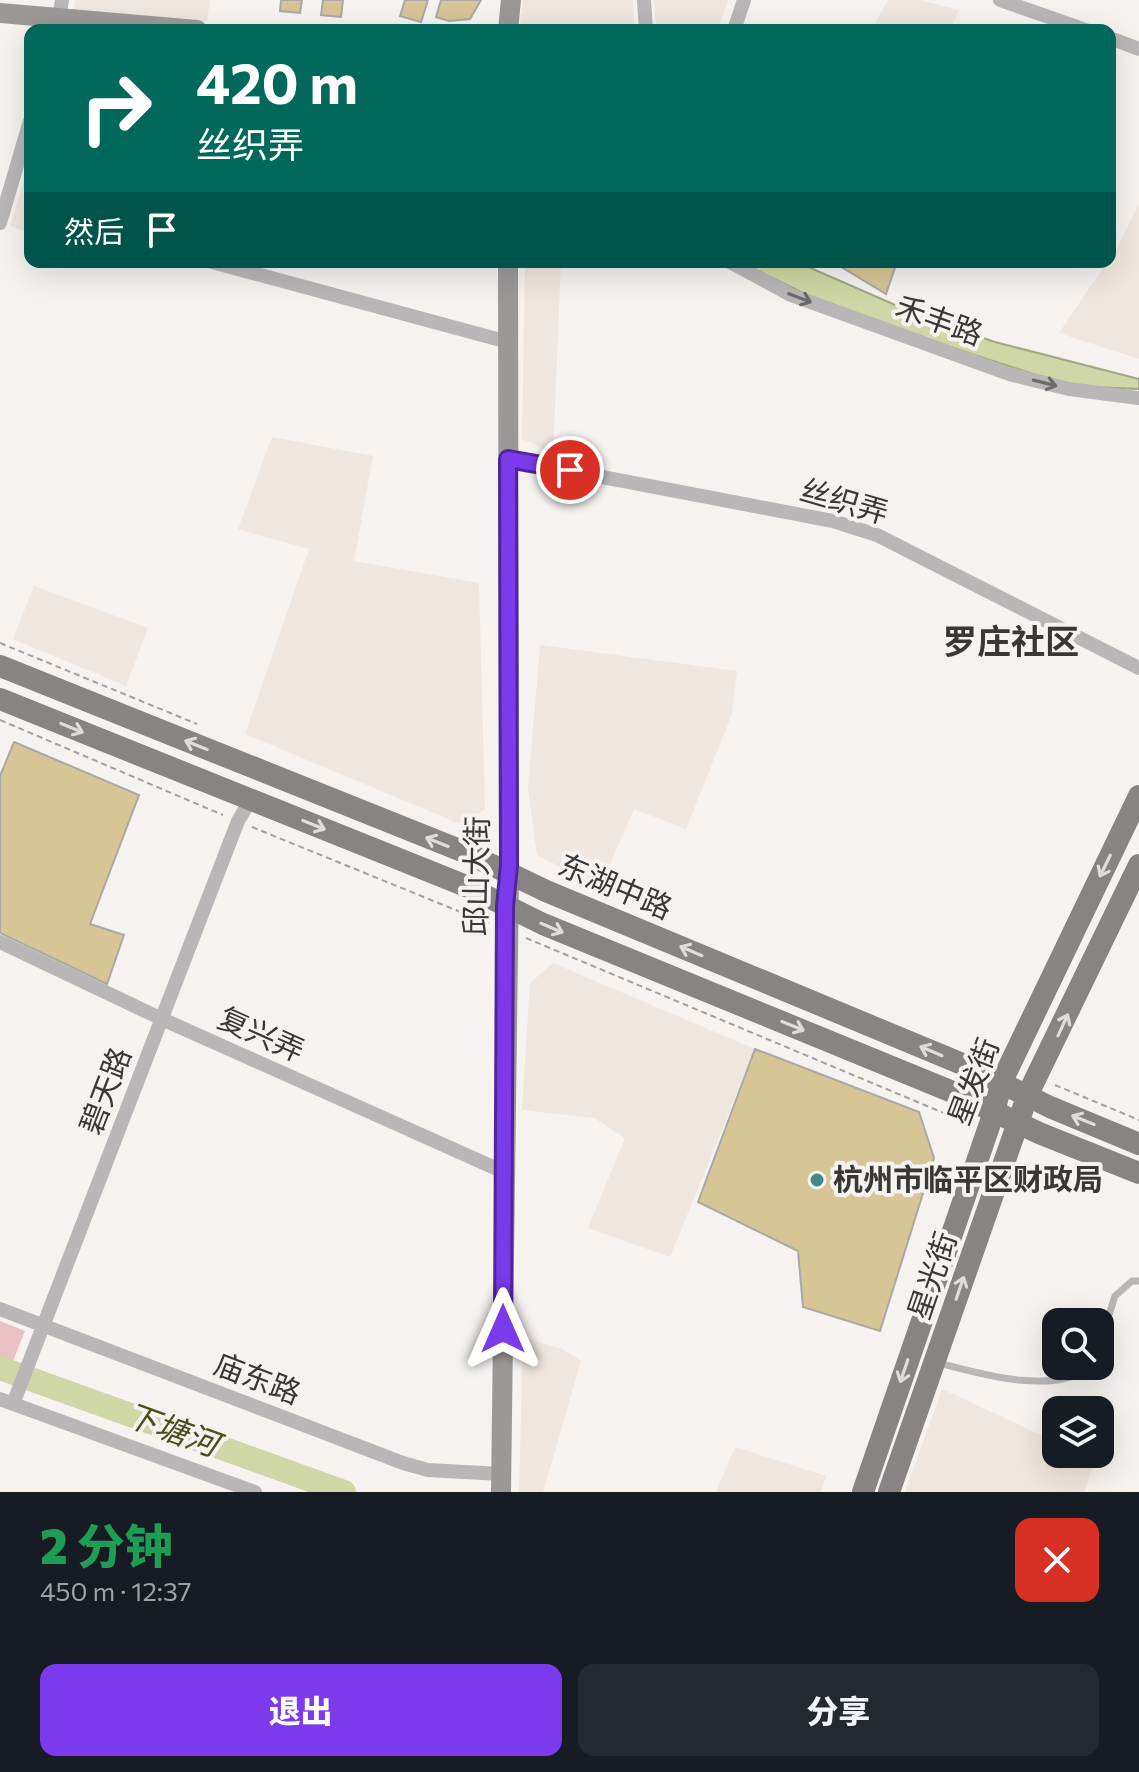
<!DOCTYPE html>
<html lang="zh">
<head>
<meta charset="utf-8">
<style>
	:root { --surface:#171b24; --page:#242831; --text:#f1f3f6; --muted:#9ea1a6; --accent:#7c3aed }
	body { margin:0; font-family:Commissioner,"Noto Sans SC",sans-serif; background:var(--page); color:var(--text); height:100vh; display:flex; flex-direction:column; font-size:30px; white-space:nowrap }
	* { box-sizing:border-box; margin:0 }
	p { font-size:26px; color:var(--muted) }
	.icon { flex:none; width:44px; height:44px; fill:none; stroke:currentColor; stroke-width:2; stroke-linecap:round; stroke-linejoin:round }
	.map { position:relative; height:1492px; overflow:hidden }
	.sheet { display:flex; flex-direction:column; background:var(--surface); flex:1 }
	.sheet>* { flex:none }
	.guide { position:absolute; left:24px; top:24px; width:1092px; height:244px; border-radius:16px; box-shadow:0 8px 32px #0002; background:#00695c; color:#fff; overflow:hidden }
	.fabs { position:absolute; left:1042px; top:1308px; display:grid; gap:16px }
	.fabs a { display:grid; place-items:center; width:72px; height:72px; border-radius:16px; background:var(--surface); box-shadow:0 8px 32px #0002; font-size:40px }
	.pin { position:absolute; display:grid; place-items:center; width:68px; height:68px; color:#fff; margin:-34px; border:4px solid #fff; border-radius:50%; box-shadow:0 2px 8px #0007 }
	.me { position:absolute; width:88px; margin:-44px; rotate:0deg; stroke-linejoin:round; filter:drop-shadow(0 0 6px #0008) }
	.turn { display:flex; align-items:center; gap:28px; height:168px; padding:0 40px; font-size:36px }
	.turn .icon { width:104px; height:104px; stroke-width:2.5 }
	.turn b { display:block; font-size:56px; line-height:68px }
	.then { display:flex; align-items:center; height:76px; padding:0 40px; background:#0003; gap:16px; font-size:30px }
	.round { display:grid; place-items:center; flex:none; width:84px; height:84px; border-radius:16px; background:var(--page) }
	.summary { display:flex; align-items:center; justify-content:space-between; height:136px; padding:0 40px }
	h1 { font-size:48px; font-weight:800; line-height:60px; color:#1e9e55 }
	.action { display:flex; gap:16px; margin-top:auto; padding:16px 40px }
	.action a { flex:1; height:92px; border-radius:16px; background:var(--accent); color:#fff; font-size:32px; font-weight:800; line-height:92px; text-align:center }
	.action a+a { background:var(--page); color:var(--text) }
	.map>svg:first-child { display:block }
	.built { fill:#efe6df }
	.green { fill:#e9c0c3 }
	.water { fill:#ced7a5; stroke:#a1a784; stroke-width:2 }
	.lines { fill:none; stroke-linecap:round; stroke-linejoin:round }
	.river { stroke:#ced7a5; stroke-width:24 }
	.building { fill:#d6c595; stroke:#aaa9a7; stroke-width:2 }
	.path { stroke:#a3a19f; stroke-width:2; stroke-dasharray:6 4; stroke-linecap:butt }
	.lane { stroke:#b8b6b6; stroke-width:7 }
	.street { stroke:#b8b6b6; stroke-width:14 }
	.secondary { stroke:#9b9998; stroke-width:20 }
	.primary { stroke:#878483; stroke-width:22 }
	.oneway { stroke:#6c6a6a }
	.oneway2 { stroke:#dfdcda }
	.route-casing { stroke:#51269a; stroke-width:20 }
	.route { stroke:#7c3aed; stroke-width:14 }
	.poi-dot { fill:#418987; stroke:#f5f2f0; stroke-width:3 }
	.labels { text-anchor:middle; stroke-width:8; stroke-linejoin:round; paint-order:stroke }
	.street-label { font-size:30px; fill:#393837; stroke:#f5f2f0 }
	.poi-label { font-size:30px; font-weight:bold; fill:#393837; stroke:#f5f2f0; text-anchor:start }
	.water-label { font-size:32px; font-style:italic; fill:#474e18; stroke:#f5f2f0 }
	.quarter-label { font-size:34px; font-weight:bold; fill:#393837; stroke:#f5f2f0 }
</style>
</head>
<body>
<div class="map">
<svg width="1139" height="1492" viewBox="0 0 1139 1492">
	<rect width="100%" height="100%" fill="#f5f2f0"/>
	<path class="built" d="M 75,0 L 210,0 L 207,22 L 74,10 Z
		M 523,0 L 633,0 L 634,30 L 519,30 Z
		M 654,0 L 728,0 L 718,30 L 656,30 Z
		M 888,0 L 919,0 L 959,10 L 950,30 L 871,30 Z
		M 29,166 L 30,167 L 30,233 L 10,226 Z
		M 1139,204 L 1139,359 L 1059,333 L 1107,262 L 1110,262 Z
		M 525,262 L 561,262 L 553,452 L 522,439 Z
		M 272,437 L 373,456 L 354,561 L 479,583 L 485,809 L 460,824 L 245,734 L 309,549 L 238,529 Z
		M 34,586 L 148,628 L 126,686 L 13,639 Z
		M 540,645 L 737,671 L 732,714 L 686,829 L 634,809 L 600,887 L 537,855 L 528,788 Z
		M 553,963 L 755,1049 L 670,1257 L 588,1228 L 625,1138 L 594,1118 L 522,1110 L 530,983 Z
		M 523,1337 L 562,1349 L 581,1361 L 543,1492 L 519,1492 Z
		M 942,1389 L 1056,1442 L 1056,1454 L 1081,1454 L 1095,1460 L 1084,1492 L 905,1492 Z
		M 735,1447 L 826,1476 L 821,1492 L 716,1492 Z"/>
	<path class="green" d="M 0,1321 L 25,1331 L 13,1361 L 0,1356 Z"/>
	<path class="water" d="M 740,262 L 797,262 L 925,318 L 995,342 L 1139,379 L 1139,389 L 1070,386 L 840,311 Z"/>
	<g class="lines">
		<path class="river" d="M 0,1368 L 344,1492"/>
	</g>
	<path class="building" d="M 281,0 L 302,0 L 300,13 L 280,11 Z
		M 323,0 L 343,0 L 341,17 L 321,15 Z
		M 405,0 L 428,0 L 421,22 L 400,16 Z
		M 441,0 L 481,0 L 470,19 L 449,21 L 436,17 Z
		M 833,262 L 897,262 L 886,294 Z
		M 14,742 L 139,795 L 90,924 L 124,935 L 107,984 L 0,933 L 0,776 Z
		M 755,1049 L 919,1112 L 934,1158 L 880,1331 L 803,1307 L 798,1251 L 698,1202 Z"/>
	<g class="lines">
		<path class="path" d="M 0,643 L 197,724
			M 0,720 L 223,815
			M 252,827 L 490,924
			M 526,938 L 970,1124
			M 1055,1085 L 1139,1120"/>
		<path class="lane" d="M 1100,1343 L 1115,1296 L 1132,1281 L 1139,1281
			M 939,1363 C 981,1374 1056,1396 1091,1366"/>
		<path class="street" d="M 644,0 L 646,30
			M 1000,0 L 1086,30
			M 57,30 L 62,0
			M 734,30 L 744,0
			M 1110,38 L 1139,49
			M 0,223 L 30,121
			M 212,262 L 508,342
			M 730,262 L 791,295 L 1009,374 L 1069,389 L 1139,398
			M 508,459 L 833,521 L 877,535 L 1139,668
			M 0,942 L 162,1019 L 504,1172
			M 0,1309 L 403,1463 L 428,1470 L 501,1474
			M 0,1399 L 255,1492
			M 13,1404 L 238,821 L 251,799"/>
		<path class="secondary" d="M 0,13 L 197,30
			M 508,30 L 511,0
			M 508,262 L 509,865
			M 501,1492 L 509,873"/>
		<path class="primary" d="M 0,666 L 467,853 L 546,891 L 967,1066 L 1050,1107 L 1139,1144
			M 0,699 L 466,886 L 543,924 L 955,1093 L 1039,1133 L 1139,1173
			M 863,1492 L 994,1112 L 1002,1081 L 1139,796
			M 889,1492 L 1028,1094 L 1139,865"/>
	</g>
	<defs><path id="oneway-shaft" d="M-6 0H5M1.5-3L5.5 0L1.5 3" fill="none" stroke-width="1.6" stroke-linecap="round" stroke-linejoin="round" transform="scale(2)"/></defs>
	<g class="oneway">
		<use href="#oneway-shaft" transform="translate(800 298) rotate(21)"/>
		<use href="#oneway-shaft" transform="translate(1045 383) rotate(14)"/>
	</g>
	<g class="oneway2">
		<use href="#oneway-shaft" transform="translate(72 728) rotate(22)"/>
		<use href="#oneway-shaft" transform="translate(196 745) rotate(-158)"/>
		<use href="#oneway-shaft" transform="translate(314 825) rotate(22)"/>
		<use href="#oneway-shaft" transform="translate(437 842) rotate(-158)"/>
		<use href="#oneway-shaft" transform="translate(1105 866) rotate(116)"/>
		<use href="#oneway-shaft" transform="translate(552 928) rotate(23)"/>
		<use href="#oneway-shaft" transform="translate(691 951) rotate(-157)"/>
		<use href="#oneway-shaft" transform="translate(1063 1025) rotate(-65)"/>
		<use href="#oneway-shaft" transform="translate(793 1026) rotate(22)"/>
		<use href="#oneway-shaft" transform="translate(931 1051) rotate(-157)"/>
		<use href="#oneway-shaft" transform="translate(1083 1120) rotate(-158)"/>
		<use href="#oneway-shaft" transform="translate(960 1288) rotate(-71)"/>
		<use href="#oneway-shaft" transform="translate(904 1371) rotate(109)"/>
	</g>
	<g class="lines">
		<defs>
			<path id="route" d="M 503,1329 L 505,906 L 509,865 L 508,459 L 570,470"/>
		</defs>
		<use href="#route" class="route-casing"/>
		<use href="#route" class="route"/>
	</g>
	<circle class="poi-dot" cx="817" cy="1180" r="8"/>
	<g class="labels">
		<g class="street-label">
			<text transform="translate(939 321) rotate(20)" y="10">禾丰路</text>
			<text transform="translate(844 502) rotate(16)" y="10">丝织弄</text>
			<text transform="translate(477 876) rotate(-89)" y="10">邱山大街</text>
			<text transform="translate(615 887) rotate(23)" y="10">东湖中路</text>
			<text transform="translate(261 1035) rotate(24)" y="10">复兴弄</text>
			<text transform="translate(974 1082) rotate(-69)" y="10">星发街</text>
			<text transform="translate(106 1091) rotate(-69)" y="10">碧天路</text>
			<text transform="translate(933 1276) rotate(-71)" y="10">星光街</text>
			<text transform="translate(257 1379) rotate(21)" y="10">庙东路</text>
		</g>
		<g class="poi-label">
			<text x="833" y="1190">杭州市临平区财政局</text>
		</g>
		<g class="water-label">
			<text transform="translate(172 1430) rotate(20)" y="11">下塘河</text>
		</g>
		<g class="quarter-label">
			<text x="1011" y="654">罗庄社区</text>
		</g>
	</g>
</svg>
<div class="fabs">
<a><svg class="icon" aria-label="search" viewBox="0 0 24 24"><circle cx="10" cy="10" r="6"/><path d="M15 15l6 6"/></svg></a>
<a><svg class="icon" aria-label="layers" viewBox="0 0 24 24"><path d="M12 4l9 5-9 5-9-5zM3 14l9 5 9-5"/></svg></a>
</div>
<div class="pin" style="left:570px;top:470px;background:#d93025"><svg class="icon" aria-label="arrive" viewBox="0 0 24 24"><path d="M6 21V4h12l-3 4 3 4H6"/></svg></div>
<svg class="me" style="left:503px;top:1329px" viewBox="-20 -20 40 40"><path d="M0-17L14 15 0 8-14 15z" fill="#7c3aed" stroke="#fff" stroke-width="4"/></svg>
<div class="guide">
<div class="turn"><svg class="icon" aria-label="right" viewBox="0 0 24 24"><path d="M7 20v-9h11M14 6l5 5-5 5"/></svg><div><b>420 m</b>丝织弄</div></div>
<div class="then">然后<svg class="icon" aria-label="arrive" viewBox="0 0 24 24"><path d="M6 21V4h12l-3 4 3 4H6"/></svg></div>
</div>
</div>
<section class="sheet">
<div class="summary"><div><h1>2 分钟</h1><p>450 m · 12:37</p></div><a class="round" style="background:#d93025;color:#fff"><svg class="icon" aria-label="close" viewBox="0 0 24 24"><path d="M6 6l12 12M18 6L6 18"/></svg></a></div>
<div class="action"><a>退出</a><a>分享</a></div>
</section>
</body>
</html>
